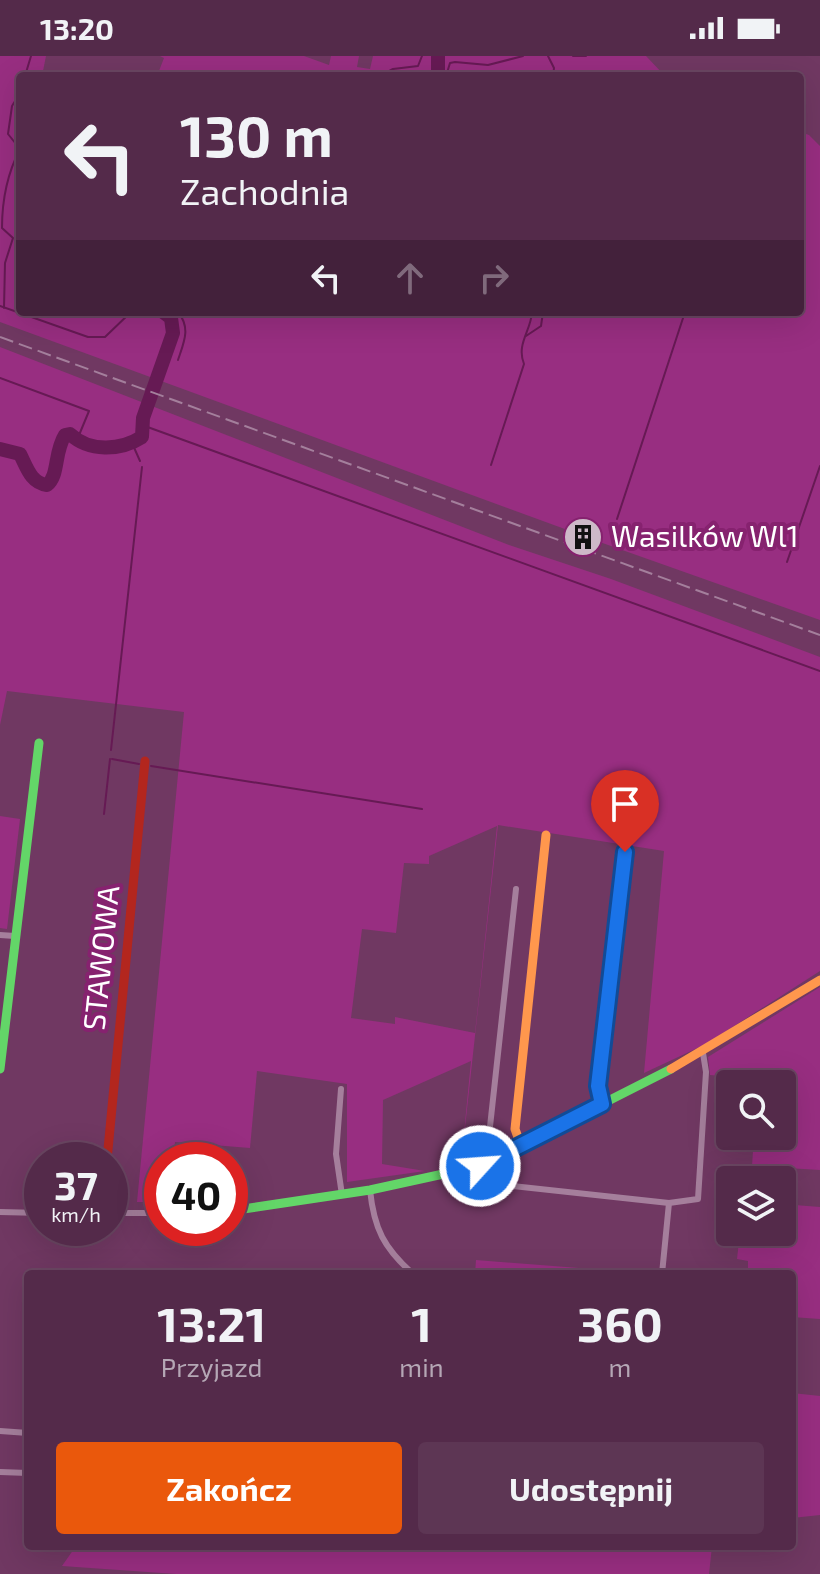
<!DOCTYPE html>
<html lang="pl">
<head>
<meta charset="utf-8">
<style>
	:root { --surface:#542a4a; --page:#5d3654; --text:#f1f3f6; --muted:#b5a7b5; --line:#6a4662; --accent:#ea580c }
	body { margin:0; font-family:"Exo 2",sans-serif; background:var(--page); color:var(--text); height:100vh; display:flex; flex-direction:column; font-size:30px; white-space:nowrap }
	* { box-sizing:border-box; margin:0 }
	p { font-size:26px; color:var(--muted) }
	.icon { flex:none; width:44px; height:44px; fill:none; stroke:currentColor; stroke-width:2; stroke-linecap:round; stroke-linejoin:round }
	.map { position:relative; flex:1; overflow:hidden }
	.sheet { position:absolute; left:24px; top:1214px; width:772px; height:280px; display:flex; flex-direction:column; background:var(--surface); border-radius:8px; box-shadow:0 8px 32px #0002,0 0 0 2px var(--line) }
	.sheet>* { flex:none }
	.guide { position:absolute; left:16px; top:16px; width:788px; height:244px; border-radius:8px; box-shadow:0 8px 32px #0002,0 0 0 2px var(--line); background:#542a4a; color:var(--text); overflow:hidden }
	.buttons { position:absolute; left:716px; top:1014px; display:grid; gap:16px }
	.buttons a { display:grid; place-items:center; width:80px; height:80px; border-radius:8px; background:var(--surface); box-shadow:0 8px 32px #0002,0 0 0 2px var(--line); font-size:40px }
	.speed { position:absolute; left:24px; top:1086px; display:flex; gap:16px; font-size:40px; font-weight:700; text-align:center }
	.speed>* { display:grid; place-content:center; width:104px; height:104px; border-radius:50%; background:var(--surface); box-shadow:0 8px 32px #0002,0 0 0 2px var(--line); line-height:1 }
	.speed small { font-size:20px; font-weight:400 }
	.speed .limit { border:12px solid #d22; background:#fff; color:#111 }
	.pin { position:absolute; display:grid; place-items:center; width:68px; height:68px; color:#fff; margin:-82px -34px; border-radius:50% 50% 50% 0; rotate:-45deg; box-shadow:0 0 8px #0007 }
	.pin .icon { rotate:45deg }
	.me { position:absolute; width:88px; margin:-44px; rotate:64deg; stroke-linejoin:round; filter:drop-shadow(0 0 6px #0008) }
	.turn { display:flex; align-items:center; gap:28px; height:168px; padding:0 32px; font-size:36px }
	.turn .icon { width:104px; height:104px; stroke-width:2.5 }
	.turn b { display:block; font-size:56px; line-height:68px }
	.lanes { display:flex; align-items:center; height:76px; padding:0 32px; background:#0003; justify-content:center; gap:40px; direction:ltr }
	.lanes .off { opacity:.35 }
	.eta { display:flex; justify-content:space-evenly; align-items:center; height:136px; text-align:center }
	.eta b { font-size:48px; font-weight:700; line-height:56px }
	.action { display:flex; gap:16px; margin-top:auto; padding:16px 32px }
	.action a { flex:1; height:92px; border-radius:8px; background:var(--accent); color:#fff; font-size:32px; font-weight:700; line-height:92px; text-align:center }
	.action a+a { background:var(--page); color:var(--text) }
	.status { display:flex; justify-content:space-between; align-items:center; height:56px; padding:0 40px; background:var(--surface); direction:ltr }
	.status svg { height:22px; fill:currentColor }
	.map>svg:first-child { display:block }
	.green { fill:#982e81; fill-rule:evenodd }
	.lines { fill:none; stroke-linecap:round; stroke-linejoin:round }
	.stream { stroke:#661a54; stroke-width:2 }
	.river { stroke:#661a54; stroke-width:14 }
	.street { stroke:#a57f9c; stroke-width:6 }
	.fast { stroke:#63d668; stroke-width:9 }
	.slow { stroke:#ff974d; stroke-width:9 }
	.jam { stroke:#b3261e; stroke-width:9 }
	.rail { stroke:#a47f9c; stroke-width:2; stroke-dasharray:14 6; stroke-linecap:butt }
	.route-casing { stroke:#114b97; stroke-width:20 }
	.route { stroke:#1a73e8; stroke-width:14 }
	.labels { text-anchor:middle; stroke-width:8; stroke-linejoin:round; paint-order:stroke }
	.poi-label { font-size:30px; fill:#fff; stroke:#86226f; text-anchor:start }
	.street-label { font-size:30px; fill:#fff; stroke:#86226f }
</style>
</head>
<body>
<div class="status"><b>13:20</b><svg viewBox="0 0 49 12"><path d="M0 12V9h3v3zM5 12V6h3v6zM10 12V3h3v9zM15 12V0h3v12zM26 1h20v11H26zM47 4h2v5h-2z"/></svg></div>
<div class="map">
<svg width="820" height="1518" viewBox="0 0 820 1518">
	<rect width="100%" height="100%" fill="#703862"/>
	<path class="green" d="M 0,0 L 46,0 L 42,20 L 20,20 L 20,256 L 800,256 L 800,76 L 809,79 L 820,90 L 820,564 L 594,484 L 593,477 L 578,472 L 573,476 L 0,266 Z
		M 160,0 L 304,0 L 329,9 L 331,0 L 359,0 L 357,11 L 370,13 L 373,0 L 646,0 L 665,20 L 157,20 L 164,2 Z
		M 0,291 L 509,489 L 611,523 L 820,601 L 820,915 L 706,988 L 644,1017 L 664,795 L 498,769 L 461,1108 L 471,1005 L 383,1044 L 382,1108 L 425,1115 L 347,1126 L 347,1028 L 257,1015 L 250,1092 L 175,1086 L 173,1104 L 162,1104 L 162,1146 L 137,1146 L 184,656 L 7,635 L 0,669 ZM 497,770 L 475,977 L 395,961 L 395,968 L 351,962 L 362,873 L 396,877 L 404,807 L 429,808 L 429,800 Z
		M 0,760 L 20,763 L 7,873 L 0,872 Z
		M 820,931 L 820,1114 L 752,1110 L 754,1080 L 782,1080 L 782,1028 L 756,1028 L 755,1023 L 710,1019 L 708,1001 Z
		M 782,1148 L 820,1151 L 820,1263 L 792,1261 L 792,1218 L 748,1218 L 748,1205 L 737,1203 L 740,1176 L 782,1176 Z
		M 476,1204 L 579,1212 L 579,1218 L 475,1218 Z
		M 792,1337 L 820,1340 L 820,1459 L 792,1462 Z
		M 76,1490 L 712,1490 L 709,1518 L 176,1518 L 62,1510 Z"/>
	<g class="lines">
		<path class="stream" d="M 548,0 L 554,12 L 553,20
			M 573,0 L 586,0
			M 25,20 L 31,0
			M 380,20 L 393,13 L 418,10 L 422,0
			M 446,20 L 450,7 L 455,6 L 488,9 L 523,0
			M 0,250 L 88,281 L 105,281 L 131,256
			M 4,252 L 5,207 L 13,182 L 2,172 C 2,145 7,118 20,93 L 8,78 L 12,50 L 20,37
			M 178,256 C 191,272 184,286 178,304
			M 526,280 L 541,270 L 543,256
			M 0,322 L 89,355 L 77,384
			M 142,369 L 820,615
			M 132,387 L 140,405
			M 491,409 L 524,308 C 516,288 531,275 532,256
			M 617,463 L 685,256
			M 787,506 L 820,410
			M 111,694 L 142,411
			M 112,703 L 139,708
			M 151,710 L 422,753
			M 104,758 L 110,703"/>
		<path class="river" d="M 438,20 L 438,0
			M 0,393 L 20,398 C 27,412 31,427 47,429 C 59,420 54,396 65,379 L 70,378 C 89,396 120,395 142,381 L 143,362 L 173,277 L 171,262 L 163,256"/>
		<path class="street" d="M 0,879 L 15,880
			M 341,1033 L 336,1098 L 342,1139
			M 602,1048 L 598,1030 L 625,796
			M 492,1104 L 488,1089 L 516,833
			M 480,1110 L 484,1127 L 669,1147 L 662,1218
			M 370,1134 C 374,1173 384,1192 413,1218
			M 669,1147 L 698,1143 L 706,1016 L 703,997
			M 0,1156 L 42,1157
			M 110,1157 L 162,1157
			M 52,1218 L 91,1218
			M 0,1375 L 28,1377
			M 0,1416 L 28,1417"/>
		<path class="fast" d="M 0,1013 L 39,687
			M 230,1155 L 370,1134 L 480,1110 L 671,1013"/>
		<path class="slow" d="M 671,1013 L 820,924
			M 521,1090 L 515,1073 L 546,779"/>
		<path class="jam" d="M 107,1104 L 145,705"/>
		<path class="rail" d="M 0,281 L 820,579"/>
	</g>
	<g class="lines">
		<defs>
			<path id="route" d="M 480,1110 L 602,1048 L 598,1030 L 625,796"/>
		</defs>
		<use href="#route" class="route-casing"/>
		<use href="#route" class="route"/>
	</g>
	<defs>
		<symbol id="building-disc" viewBox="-11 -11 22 22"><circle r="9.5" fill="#cdb9c8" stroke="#86226f"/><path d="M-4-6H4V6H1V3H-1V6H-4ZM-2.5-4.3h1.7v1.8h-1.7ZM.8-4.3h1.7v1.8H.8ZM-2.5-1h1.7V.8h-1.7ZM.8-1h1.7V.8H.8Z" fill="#111"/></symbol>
	</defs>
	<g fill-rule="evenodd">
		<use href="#building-disc" x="561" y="459" width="44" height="44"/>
	</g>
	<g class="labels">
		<g class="poi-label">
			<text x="611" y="491">Wasilków Wl1</text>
		</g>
		<g class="street-label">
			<text transform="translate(102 902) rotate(-84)" y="10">STAWOWA</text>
		</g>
	</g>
</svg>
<div class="buttons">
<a><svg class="icon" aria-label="search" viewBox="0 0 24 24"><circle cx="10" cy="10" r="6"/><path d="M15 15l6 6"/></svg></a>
<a><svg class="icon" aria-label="layers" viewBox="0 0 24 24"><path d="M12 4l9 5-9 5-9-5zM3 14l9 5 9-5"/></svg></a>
</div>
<div class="speed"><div>37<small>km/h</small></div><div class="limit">40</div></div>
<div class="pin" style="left:625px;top:796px;background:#d93025"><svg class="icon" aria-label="arrive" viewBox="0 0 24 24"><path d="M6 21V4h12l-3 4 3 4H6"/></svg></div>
<svg class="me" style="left:480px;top:1110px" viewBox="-20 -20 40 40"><circle r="17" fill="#1a73e8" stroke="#fff" stroke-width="3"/><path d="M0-11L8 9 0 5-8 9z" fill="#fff"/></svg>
<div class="guide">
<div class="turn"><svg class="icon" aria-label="left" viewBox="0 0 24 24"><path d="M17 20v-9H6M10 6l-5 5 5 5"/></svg><div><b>130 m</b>Zachodnia</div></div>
<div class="lanes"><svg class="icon" aria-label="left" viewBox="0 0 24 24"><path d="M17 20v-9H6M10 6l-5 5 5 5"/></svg><svg class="icon off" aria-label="ahead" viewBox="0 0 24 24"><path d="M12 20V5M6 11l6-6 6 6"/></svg><svg class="icon off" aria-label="right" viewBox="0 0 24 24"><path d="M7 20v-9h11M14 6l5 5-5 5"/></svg></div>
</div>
<section class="sheet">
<div class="eta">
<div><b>13:21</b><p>Przyjazd</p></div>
<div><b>1</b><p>min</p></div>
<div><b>360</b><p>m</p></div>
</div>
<div class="action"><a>Zakończ</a><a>Udostępnij</a></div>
</section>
</div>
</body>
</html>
